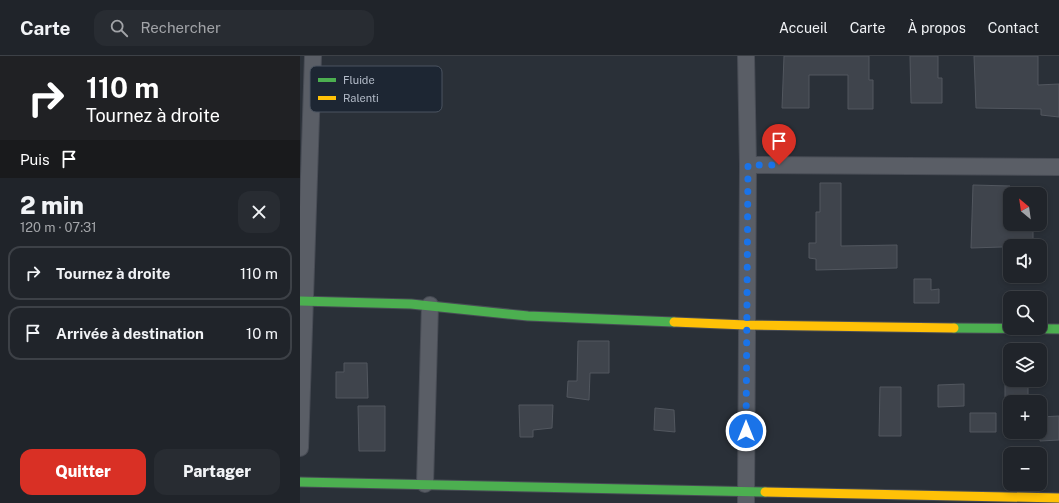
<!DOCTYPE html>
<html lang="fr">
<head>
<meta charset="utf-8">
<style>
	:root { --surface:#20242a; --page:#282c32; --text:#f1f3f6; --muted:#a2a4a8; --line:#3d4147; --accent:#d93025 }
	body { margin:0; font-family:"Public Sans",sans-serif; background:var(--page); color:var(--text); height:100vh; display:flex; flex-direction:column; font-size:15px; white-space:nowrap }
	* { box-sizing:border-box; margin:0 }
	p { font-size:13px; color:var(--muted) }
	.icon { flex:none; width:22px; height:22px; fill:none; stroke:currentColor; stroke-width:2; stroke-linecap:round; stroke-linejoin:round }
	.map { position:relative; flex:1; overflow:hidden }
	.drawer { display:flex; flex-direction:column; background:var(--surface); width:300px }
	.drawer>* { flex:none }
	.hud { background:#202124; color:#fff; overflow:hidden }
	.needle { width:26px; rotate:331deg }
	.fabs { position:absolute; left:703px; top:131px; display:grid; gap:8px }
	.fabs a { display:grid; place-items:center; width:44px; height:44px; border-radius:8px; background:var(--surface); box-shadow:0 2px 6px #0003,0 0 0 1px var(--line); font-size:20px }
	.pin { position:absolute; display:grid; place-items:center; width:34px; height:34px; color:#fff; margin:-41px -17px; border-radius:50% 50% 50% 0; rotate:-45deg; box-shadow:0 0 4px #0007 }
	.pin .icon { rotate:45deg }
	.me { position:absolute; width:44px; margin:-22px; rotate:0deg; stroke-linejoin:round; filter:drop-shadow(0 0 3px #0008) }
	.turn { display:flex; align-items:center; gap:14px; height:84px; padding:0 20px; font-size:18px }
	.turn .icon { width:52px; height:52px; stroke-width:2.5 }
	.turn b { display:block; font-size:28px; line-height:34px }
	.then { display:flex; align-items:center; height:38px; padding:0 20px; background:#0003; gap:8px; font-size:15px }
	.round { display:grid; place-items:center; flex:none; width:42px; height:42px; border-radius:12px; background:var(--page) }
	.overview { display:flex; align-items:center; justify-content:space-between; height:68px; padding:0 20px }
	h1 { font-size:24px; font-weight:800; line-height:30px }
	.button { display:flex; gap:8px; margin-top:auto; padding:8px 20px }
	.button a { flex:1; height:46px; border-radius:12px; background:var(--accent); color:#fff; font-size:16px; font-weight:800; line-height:46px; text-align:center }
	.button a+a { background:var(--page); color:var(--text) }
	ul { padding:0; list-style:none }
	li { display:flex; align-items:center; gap:12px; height:54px; margin:0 8px 6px; padding:0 12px; border:2px solid var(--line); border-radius:12px }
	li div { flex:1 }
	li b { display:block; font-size:15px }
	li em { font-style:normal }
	header { display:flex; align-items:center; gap:24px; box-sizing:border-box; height:56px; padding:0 20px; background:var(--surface); border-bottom:1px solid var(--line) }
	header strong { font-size:19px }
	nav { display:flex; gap:22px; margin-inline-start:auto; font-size:14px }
	.search { width:280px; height:36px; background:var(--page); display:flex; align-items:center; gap:10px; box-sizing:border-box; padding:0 14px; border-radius:12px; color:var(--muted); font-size:15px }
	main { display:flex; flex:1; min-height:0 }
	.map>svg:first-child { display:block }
	.building { fill:#3f444c; stroke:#52575f }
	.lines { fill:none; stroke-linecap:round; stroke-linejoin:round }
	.street-casing { stroke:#484c55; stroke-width:18 }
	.fast-casing { stroke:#484c55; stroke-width:11 }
	.slow-casing { stroke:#484c55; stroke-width:11 }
	.street { stroke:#5a5e66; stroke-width:16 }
	.fast { stroke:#4caf50; stroke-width:9 }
	.slow { stroke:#ffc107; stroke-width:9 }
	.route { stroke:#1a73e8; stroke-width:7; stroke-dasharray:0 12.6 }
	.key { fill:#1d2633; stroke:#4a5360; stroke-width:1 }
	.key-label { font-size:11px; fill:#b4bcc9 }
</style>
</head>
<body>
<header>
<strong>Carte</strong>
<div class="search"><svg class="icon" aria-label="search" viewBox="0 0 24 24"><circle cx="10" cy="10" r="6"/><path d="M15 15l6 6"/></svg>Rechercher</div>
<nav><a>Accueil</a><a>Carte</a><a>À propos</a><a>Contact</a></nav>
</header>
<main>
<section class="drawer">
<div class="hud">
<div class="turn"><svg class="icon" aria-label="right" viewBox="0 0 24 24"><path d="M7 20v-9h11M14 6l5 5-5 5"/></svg><div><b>110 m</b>Tournez à droite</div></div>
<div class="then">Puis<svg class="icon" aria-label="arrive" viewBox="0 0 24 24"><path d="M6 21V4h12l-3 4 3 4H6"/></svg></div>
</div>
<div class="overview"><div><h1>2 min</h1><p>120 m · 07:31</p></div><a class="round"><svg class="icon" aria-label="close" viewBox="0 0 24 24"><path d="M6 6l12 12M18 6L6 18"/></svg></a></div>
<ul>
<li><svg class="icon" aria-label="right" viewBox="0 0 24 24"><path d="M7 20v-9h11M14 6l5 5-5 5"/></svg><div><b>Tournez à droite</b></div><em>110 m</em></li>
<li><svg class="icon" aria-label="arrive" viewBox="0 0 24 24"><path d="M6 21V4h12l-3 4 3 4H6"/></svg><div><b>Arrivée à destination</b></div><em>10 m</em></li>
</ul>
<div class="button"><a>Quitter</a><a>Partager</a></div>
</section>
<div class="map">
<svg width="759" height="447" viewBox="0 0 759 447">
	<rect width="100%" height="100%" fill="#2a3038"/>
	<path class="building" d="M 484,0 L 569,0 L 569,24 L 573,24 L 573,53 L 548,53 L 548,19 L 509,19 L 509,52 L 482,52 Z
		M 610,0 L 638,0 L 638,22 L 642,22 L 642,47 L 611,47 Z
		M 674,0 L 738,0 L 738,29 L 759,28 L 759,61 L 741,59 L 741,53 L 676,52 Z
		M 520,127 L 541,127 L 541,190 L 597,189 L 597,212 L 516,214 L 516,203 L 509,202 L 509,187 L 516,187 L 516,156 L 520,156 Z
		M 673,129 L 710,130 L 710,168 L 733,168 L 733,190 L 671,192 Z
		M 614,223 L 631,223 L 631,234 L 639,233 L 639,247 L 614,247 Z
		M 278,285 L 309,285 L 309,317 L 290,317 L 289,344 L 267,341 L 268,325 L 277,325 Z
		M 44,307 L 67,307 L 68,342 L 36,342 L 36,316 L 44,316 Z
		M 664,328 L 664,350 L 638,351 L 638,329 Z
		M 705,329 L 728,329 L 728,346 L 705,346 Z
		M 580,331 L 601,331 L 601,380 L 579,380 Z
		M 219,349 L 253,349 L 252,372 L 233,374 L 233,381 L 220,381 Z
		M 58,350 L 85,350 L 85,395 L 59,395 Z
		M 355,352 L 374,354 L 375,376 L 354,374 Z
		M 670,357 L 696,357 L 696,376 L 670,376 Z
		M 759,360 L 759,384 L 740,385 L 740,361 Z"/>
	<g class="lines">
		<defs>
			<path id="street" d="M 448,109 L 759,111
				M 0,392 L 13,0
				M 125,428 L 130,249
				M 446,447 L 448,109 L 446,0"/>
			<path id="fast" d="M 0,245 L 111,248 L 228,260 L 374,266
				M 654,272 L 759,273
				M 0,426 L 465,436"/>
			<path id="slow" d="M 374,266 L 446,269 L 654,272
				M 465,436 L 759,442"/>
		</defs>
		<use href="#street" class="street-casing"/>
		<use href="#fast" class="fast-casing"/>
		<use href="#slow" class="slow-casing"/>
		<use href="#street" class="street"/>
		<use href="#fast" class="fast"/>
		<use href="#slow" class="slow"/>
	</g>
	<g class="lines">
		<path class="route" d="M 446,375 L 448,109 L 479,109"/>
	</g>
	<rect x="10" y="10" width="132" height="46" rx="6" class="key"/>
	<rect x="18" y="22" width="18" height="4" fill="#4caf50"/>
	<rect x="18" y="40" width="18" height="4" fill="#ffc107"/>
	<g class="key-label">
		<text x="43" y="28">Fluide</text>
		<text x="43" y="46">Ralenti</text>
	</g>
</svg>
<div class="fabs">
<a><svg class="needle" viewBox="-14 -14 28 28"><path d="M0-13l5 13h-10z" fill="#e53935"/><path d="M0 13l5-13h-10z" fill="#a2a4a8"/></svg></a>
<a><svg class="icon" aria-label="sound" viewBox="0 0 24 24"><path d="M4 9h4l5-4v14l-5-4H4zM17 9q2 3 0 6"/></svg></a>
<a><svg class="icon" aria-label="search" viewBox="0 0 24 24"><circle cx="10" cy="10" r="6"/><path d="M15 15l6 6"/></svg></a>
<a><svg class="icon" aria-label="layers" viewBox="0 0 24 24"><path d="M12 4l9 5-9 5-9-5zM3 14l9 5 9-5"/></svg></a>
<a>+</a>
<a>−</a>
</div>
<div class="pin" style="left:479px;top:109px;background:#d93025"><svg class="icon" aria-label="arrive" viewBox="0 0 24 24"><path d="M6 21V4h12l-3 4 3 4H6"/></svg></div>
<svg class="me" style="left:446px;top:375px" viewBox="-20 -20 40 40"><circle r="17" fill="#1a73e8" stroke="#fff" stroke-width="3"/><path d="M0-11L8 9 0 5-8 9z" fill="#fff"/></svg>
</div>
</main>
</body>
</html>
